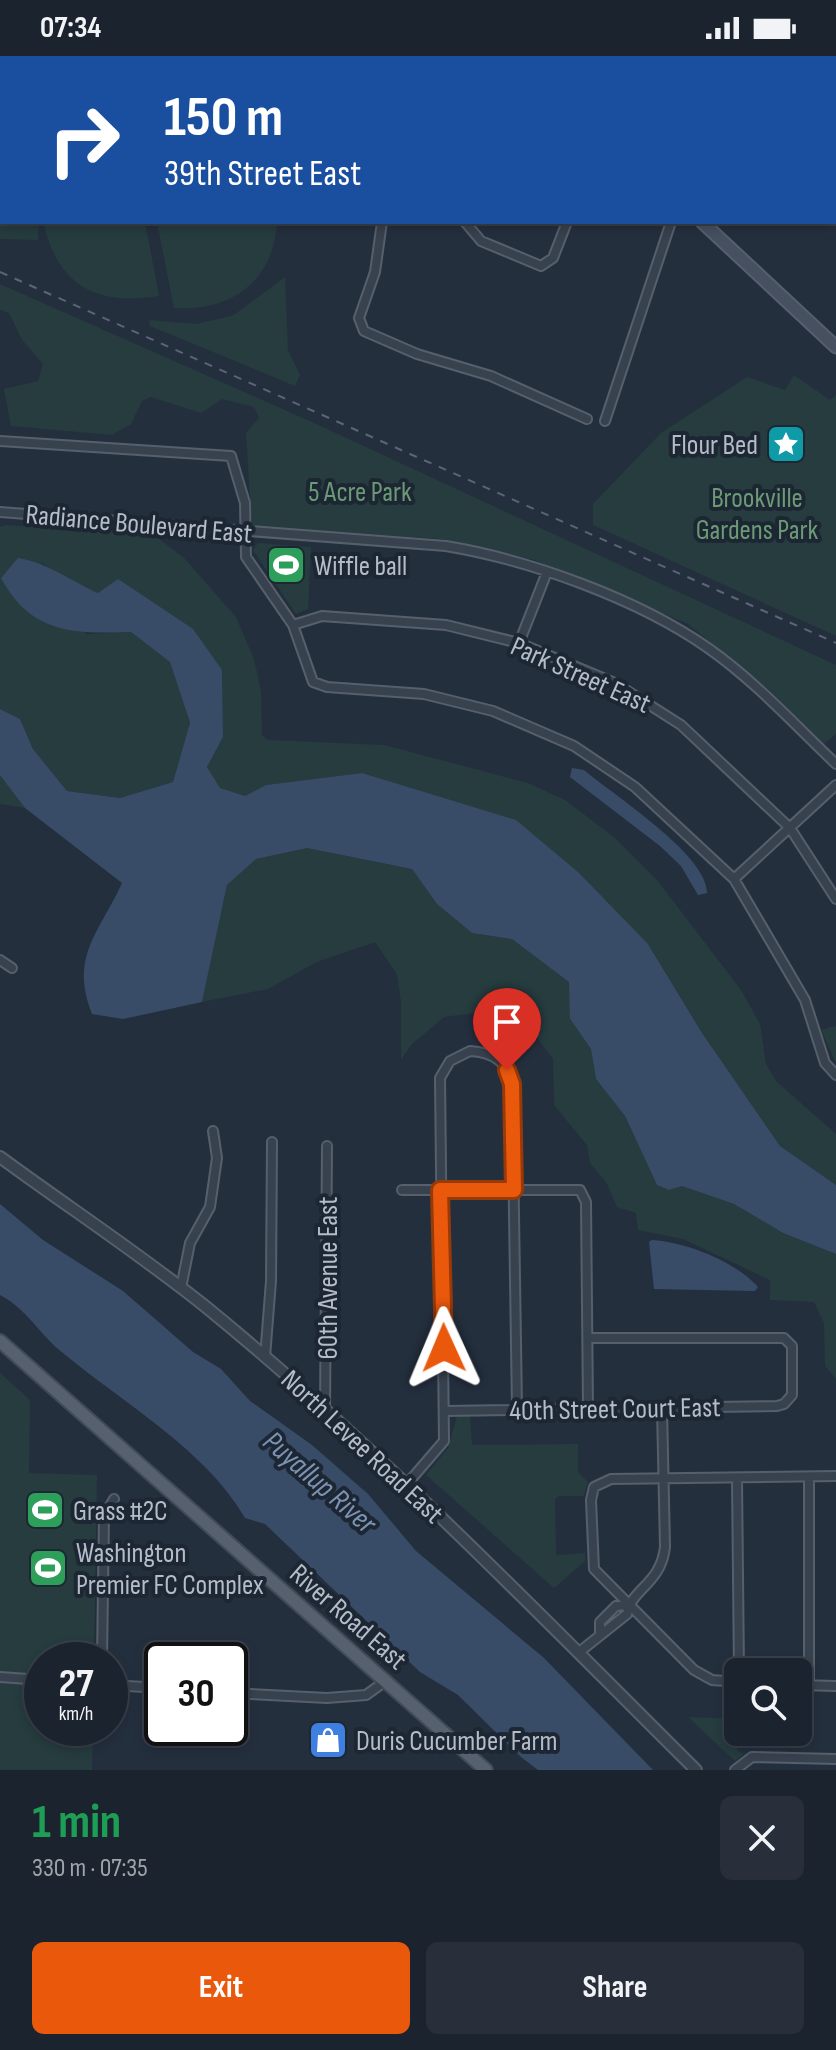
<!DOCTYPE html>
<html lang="en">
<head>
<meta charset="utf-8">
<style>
	:root { --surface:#1b232e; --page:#282f3a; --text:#f1f3f6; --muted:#a0a4aa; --line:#39404a; --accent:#ea580c }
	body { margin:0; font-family:"Sofia Sans Condensed",sans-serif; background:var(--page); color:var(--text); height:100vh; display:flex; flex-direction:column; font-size:30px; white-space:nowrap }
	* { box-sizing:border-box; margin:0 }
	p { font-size:26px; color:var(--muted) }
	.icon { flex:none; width:44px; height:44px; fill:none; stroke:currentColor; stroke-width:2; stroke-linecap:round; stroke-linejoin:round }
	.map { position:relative; height:1714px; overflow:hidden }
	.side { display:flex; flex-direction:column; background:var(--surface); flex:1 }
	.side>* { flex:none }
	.guide { position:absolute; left:0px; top:0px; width:836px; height:168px; box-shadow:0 4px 12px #0003,0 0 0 2px var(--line); background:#1a4fa0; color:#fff; overflow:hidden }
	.fabs { position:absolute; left:724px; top:1602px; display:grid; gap:16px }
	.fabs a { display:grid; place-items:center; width:88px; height:88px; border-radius:12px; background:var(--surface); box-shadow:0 4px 12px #0003,0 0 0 2px var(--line); font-size:40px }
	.speed { position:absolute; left:24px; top:1586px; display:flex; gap:16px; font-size:40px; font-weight:700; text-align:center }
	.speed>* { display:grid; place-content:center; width:104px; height:104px; border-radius:50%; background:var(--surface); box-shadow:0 4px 12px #0003,0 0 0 2px var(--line); line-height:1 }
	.speed small { font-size:20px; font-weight:400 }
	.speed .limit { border:4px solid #111; border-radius:12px; background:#fff; color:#111 }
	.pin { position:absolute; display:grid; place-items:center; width:68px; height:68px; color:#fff; margin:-82px -34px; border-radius:50% 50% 50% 0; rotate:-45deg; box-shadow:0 0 8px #0007 }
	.pin .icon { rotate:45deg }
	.me { position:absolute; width:88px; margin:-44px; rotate:359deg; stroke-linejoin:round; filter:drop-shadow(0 0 6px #0008) }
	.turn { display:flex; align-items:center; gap:28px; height:168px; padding:0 32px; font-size:36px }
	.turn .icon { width:104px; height:104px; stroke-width:2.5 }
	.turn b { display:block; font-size:56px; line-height:68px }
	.round { display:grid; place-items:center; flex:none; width:84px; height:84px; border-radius:12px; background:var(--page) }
	.summary { display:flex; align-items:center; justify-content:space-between; height:136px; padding:0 32px }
	h1 { font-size:48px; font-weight:700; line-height:60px; color:#1e9e55 }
	.action { display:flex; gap:16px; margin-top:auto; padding:16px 32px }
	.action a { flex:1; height:92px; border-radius:12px; background:var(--accent); color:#fff; font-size:32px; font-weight:700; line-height:92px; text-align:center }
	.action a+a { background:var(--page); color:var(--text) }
	.status { display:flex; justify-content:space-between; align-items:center; height:56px; padding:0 40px; background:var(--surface); direction:ltr }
	.status svg { height:22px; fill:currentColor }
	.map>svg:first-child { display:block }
	.green { fill:#263c3f }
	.water { fill:#394c67 }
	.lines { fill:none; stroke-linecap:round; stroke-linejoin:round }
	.minor-casing { stroke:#565f6c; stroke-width:12 }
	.tertiary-casing { stroke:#565f6c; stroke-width:14 }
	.secondary-casing { stroke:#565f6c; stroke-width:15 }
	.primary-casing { stroke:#414a57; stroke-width:16 }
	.minor { stroke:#38414e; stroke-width:8 }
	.tertiary { stroke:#38414e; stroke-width:10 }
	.secondary { stroke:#465061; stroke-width:11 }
	.primary { stroke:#56606e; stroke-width:12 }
	.rail { stroke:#5a6575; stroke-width:2; stroke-dasharray:8 8; stroke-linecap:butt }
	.route-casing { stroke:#983908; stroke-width:20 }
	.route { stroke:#ea580c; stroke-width:14 }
	.labels { text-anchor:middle; stroke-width:8; stroke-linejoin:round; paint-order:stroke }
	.poi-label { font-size:28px; fill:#b4bcc9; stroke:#1d2633; text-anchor:start }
	.park-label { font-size:28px; fill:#6b9a76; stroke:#1d2633 }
	.street-label { font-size:28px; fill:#b4bcc9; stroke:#1d2633 }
	.water-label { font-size:30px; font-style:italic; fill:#7c92b1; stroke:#1d2633 }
</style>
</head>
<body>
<div class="status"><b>07:34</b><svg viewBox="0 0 49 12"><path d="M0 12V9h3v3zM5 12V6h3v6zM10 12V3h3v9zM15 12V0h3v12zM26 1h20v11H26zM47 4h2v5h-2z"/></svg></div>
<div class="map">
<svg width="836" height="1714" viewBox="0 0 836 1714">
	<rect width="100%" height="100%" fill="#242f3e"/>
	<path class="green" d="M 0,143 L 2,166 L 39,166 L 38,184 L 0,183 Z
		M 43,166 L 145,166 L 159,240 C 96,250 58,230 43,166 Z
		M 157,166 L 277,166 C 274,225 231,256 174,252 Z
		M 285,221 L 288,294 L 300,319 L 295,330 L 150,270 L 149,264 L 197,268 L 234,259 Z
		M 0,228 L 312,366 L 836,609 L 836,678 L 823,689 L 767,632 L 688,568 L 534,504 L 441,483 L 252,471 L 246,377 L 259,362 L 254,351 L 222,343 L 201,357 L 151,341 L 142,345 L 131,368 L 112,379 L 11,370 L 4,333 L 38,325 L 43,308 L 22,284 L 9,257 L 0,254 Z
		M 794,319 L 830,344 L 836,339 L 836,580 L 593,469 L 593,448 L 661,377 L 747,321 L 785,334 Z
		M 5,469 L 132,476 L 158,482 L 184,502 L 236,561 L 254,603 L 261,635 L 262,679 L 268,684 L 384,689 L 528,727 L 565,744 L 614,781 L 657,824 L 741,934 L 760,968 L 766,1008 L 776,1025 L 836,1078 L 836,1129 L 780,1090 L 702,977 L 648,888 L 452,746 L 362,717 L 266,729 L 245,740 L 219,732 L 207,711 L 223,681 L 222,614 L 98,537 L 57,519 L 40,505 L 86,578 L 131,576 L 170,606 L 190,668 L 173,726 L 120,742 L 67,735 L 33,693 L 20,663 L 0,653 L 0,471 Z
		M 258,487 L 311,491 L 308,553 L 296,558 L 253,494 Z
		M 0,719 L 3,720 L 25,752 L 0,748 Z
		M 307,792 L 412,813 L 437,848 L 472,877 L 512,883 L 570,926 L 570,963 L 591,993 L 596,1023 L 625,1060 L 657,1129 L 669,1134 L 682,1130 L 734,1148 L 783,1177 L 836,1198 L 836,1323 L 825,1310 L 824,1267 L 814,1246 L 770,1244 L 770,1224 L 683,1183 L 638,1174 L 636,1157 L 617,1151 L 606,1126 L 590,1107 L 587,1089 L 554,1049 L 553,1003 L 529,971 L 490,955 L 444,961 L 412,988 L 401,1004 L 401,946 L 397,918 L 375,886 L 317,906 L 268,933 L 202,946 L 227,829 L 256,803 Z
		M 836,970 L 836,1007 L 821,974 Z
		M 0,1317 L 30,1344 L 29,1417 L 97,1419 L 94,1604 L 42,1604 L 42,1672 L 93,1672 L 92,1714 L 0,1714 Z
		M 470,1359 L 472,1389 L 578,1388 L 578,1416 L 588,1426 L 584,1440 L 559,1440 L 555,1443 L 556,1496 L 557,1499 L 585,1497 L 585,1505 L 554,1532 L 426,1419 L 448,1392 L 457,1360 Z
		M 688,1661 L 738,1663 L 737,1694 L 744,1698 L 735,1705 Z"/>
	<path class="water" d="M 18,502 C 46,506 71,525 98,537 L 118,523 L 193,573 L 222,614 L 223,681 L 207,711 L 220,732 L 245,740 L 266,729 L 362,717 L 516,764 L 579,817 L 648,888 L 702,977 L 780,1090 L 836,1129 L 836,1198 L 783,1177 L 734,1148 L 682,1130 L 669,1134 L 657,1129 L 625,1060 L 596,1023 L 591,993 L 570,963 L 569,926 L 512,883 L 472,877 L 437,848 L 412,813 L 307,792 L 256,803 L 227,829 L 202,946 L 123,963 L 92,958 C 69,900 100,876 122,827 L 25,752 L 0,719 L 0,653 L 20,663 L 33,693 L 67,735 L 120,742 L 173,726 L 190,667 L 170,606 L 131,576 C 74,578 31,578 1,522 Z
		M 572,712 L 584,714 C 612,738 708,799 707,837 L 698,839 L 681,810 L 660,790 L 570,721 Z
		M 0,1148 L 43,1184 L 123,1235 L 193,1296 L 221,1313 L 250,1345 L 312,1389 L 368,1438 L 416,1495 L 544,1602 L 653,1714 L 538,1714 L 521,1701 L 458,1639 L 420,1616 L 265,1468 L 245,1462 C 206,1394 123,1347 63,1297 C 40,1279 27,1253 0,1239 Z
		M 652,1184 C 685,1186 735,1205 758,1231 L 755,1235 L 654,1233 L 649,1186 Z"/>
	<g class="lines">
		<defs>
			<path id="minor" d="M 159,0 L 160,2
				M 108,2 L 108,0
				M 398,2 L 399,0
				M 528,2 L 530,0
				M 735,2 L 735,0
				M 382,166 L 375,216 L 359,262 L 364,275 L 417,298 L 491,320 L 587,363
				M 465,166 L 481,185 L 541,210 L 553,202 L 567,166
				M 605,365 L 671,166
				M 0,385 L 231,400 L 245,447 L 246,501 L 293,569 L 313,626 L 327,631 L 424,638 L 493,655 L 574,690 L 635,731 L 734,823 L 805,944 L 825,1007 L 836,1019
				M 0,456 L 446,490 C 530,504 638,543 708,592 C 755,625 795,669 836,708
				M 293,569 L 322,560 L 446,569 L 519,587 L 615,627 L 681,669 L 790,772 L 836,843
				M 519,587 L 547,516
				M 734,823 L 836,729
				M 0,904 L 12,912
				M 402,1134 L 580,1134 L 586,1146 L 588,1352
				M 181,1232 L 190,1187 L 210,1151 L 217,1102 L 213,1075
				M 265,1301 L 271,1225 L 272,1086
				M 325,1354 L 327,1090
				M 445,1355 L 777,1350 L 784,1348 L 792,1339 L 792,1290 L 784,1282 L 588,1282
				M 809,1421 L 809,1629
				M 737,1422 L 739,1616
				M 407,1428 L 444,1385 L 440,1022 L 450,1005 L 470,995 C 492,996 508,1006 512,1028 L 517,1353
				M 600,1576 L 600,1566 L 616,1550 L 628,1549
				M 578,1597 L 627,1558 C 631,1533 661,1528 665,1491 L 662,1352
				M 102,1604 L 104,1460 L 114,1443
				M 0,1621 L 42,1624
				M 738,1626 L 712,1624 L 694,1614 L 594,1513 L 591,1444 L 594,1431 L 611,1423 L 836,1420
				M 110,1629 L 162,1632
				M 798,1629 L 836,1630
				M 230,1637 L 327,1642 L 366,1639 L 387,1624
				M 735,1714 L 752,1701 L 836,1703"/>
			<path id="tertiary" d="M 0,1101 C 68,1151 140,1198 206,1251 C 380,1393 537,1556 696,1714"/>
			<path id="secondary" d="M 519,0 L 521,2
				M 702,166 L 836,291"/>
			<path id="primary" d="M 0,1285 L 486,1714"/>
		</defs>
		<use href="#minor" class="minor-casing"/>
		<use href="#tertiary" class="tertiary-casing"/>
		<use href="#secondary" class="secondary-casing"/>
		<use href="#primary" class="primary-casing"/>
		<use href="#minor" class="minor"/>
		<use href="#tertiary" class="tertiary"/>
		<use href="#secondary" class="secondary"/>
		<use href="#primary" class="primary"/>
		<path class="rail" d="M 0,216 L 836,587"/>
	</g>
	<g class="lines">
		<defs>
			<path id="route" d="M 444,1292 L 440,1134 L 514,1134 L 512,1028 L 507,1014"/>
		</defs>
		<use href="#route" class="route-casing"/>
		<use href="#route" class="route"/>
	</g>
	<defs>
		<symbol id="sight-square" viewBox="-11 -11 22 22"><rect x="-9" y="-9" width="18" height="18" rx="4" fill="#0f9aa8" stroke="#1d2633"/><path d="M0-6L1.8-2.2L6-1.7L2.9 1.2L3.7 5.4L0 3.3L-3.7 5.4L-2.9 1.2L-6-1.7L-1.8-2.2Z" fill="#fff"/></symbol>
		<symbol id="stadium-square" viewBox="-11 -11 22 22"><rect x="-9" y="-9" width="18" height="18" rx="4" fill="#2e9e5b" stroke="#1d2633"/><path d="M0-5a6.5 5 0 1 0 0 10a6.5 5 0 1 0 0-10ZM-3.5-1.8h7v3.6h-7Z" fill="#fff"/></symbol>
		<symbol id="shop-square" viewBox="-11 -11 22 22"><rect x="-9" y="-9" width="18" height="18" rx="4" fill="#3f7fe0" stroke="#1d2633"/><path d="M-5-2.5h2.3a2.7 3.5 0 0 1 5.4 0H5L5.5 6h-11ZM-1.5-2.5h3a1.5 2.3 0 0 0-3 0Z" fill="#fff"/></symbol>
	</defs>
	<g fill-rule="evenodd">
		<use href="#sight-square" x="764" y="366" width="44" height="44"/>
		<use href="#stadium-square" x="264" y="487" width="44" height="44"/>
		<use href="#stadium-square" x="23" y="1432" width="44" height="44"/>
		<use href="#stadium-square" x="26" y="1490" width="44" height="44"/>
		<use href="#shop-square" x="306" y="1662" width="44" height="44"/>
	</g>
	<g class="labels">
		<g class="poi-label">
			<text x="758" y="398" text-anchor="end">Flour Bed</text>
			<text x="314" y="519">Wiffle ball</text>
			<text x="73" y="1464">Grass #2C</text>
			<text x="76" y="1506">Washington<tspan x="76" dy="32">Premier FC Complex</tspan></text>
			<text x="356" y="1694">Duris Cucumber Farm</text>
		</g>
		<g class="park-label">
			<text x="360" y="445">5 Acre Park</text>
			<text x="757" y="451">Brookville<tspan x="757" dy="32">Gardens Park</tspan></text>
		</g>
		<g class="street-label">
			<text transform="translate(139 467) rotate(5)" y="10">Radiance Boulevard East</text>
			<text transform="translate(581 618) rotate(24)" y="10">Park Street East</text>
			<text transform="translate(327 1222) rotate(-90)" y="10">60th Avenue East</text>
			<text transform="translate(615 1352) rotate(-1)" y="10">40th Street Court East</text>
			<text transform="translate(363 1390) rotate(43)" y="10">North Levee Road East</text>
			<text transform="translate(349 1560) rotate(41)" y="10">River Road East</text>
		</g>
		<g class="water-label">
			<text transform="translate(320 1426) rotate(41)" y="10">Puyallup River</text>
		</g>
	</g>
</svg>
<div class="fabs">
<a><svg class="icon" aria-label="search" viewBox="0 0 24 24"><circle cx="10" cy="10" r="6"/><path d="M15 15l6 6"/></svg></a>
</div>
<div class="speed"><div>27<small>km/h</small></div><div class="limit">30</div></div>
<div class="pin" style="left:507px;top:1014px;background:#d93025"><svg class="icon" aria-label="arrive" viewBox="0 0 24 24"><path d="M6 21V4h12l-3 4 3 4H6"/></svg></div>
<svg class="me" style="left:444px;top:1292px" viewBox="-20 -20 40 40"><path d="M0-17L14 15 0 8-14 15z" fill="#ea580c" stroke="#fff" stroke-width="4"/></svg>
<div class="guide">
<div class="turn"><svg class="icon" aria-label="right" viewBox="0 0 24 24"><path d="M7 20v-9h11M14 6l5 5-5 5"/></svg><div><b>150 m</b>39th Street East</div></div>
</div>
</div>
<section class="side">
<div class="summary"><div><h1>1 min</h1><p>330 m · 07:35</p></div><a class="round"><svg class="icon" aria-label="close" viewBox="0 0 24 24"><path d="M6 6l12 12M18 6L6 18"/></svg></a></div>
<div class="action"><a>Exit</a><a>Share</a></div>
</section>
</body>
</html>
